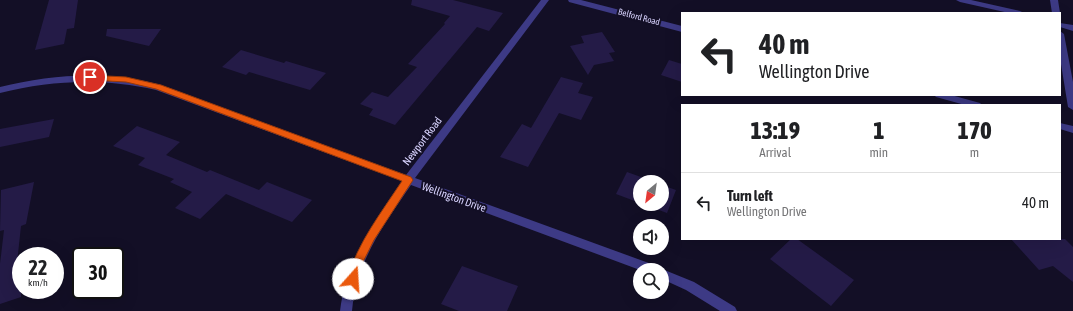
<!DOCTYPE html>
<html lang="en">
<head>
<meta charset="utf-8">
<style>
	:root { --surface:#fff; --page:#f2f2f2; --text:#202124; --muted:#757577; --line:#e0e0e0 }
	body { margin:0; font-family:"Asap Condensed",sans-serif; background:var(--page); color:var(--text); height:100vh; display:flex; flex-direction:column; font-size:15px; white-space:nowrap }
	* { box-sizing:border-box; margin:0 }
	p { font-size:13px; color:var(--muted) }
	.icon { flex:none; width:22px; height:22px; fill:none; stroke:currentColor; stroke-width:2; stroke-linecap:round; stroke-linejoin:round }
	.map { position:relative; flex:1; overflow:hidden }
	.sheet { position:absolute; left:681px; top:104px; width:380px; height:136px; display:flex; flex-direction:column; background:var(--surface); border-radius:0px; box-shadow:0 4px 16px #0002 }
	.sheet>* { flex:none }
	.guide { position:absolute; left:681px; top:12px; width:380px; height:84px; border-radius:0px; box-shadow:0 4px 16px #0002; background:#fff; color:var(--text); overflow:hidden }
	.needle { width:26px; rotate:209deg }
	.tools { position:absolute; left:633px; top:175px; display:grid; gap:8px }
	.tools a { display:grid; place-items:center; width:36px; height:36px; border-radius:50%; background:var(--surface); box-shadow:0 4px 16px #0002; font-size:20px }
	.speed { position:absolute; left:12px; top:247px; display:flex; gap:8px; font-size:20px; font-weight:700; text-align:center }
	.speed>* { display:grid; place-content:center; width:52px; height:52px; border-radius:50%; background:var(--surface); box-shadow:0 4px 16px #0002; line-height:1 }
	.speed small { font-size:10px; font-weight:400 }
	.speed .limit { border:2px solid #111; border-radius:6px; background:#fff; color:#111 }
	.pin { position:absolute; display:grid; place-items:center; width:34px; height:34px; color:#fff; margin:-17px; border:2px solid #fff; border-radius:50%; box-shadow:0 1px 4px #0007 }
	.me { position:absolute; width:44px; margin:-22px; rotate:19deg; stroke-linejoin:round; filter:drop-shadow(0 0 3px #0008) }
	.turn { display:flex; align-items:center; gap:14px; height:84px; padding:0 12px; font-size:18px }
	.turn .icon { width:52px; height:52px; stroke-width:2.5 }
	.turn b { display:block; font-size:28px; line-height:34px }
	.eta { display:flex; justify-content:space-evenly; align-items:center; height:68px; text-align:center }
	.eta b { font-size:24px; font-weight:800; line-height:28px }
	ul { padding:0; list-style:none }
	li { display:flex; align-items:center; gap:12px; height:60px; padding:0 12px; border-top:1px solid var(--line) }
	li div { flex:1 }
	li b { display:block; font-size:15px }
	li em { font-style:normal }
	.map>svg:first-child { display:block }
	.building { fill:#241b47 }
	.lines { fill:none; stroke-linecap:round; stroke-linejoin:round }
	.service { fill:#3d3a85; fill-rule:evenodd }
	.minor { fill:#3d3a85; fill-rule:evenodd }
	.route { fill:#ea580c; stroke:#983908 }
	.labels { text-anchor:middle; stroke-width:4; stroke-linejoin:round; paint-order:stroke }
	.far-street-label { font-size:9px; fill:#d9d4ff; stroke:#130f26 }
	.street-label { font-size:11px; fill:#d9d4ff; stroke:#130f26 }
</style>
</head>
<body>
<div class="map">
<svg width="1073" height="311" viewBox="0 0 1073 311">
	<rect width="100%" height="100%" fill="#130f26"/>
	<path class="building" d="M 49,0 L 78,0 L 74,28 L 67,29 L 64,44 L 35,50 Z
		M 412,0 L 453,0 L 503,13 L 489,31 L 477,27 L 395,125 L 369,115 L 373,109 L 360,104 L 372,92 L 388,97 L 417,67 L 408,64 L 445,24 L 444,23 L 450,16 L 411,5 Z
		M 107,29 L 161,29 L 149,46 L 106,36 Z
		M 602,32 L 615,52 L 609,53 L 614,61 L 594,65 L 588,75 L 570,46 L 584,43 L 581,36 Z
		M 241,50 L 284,63 L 286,61 L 326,73 L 310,90 L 249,72 L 246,75 L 222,67 Z
		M 669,60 L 682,64 L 682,82 L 661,75 Z
		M 561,77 L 583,83 L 578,93 L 593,97 L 581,120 L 559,113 L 528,167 L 500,157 L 522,124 L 531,128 Z
		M 54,119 L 49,137 L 0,147 L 0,129 Z
		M 137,126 L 180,142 L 166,155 L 207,172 L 210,170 L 259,190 L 267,182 L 312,200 L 292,222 L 226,194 L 200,219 L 175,208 L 192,192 L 170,182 L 174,179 L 138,165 L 145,158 L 113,146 Z
		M 627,172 L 655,182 L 640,182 L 640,203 L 616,194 Z
		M 34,182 L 26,224 L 21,226 L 17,263 L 21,262 L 21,297 L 0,304 L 0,264 L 4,230 L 0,231 L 1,190 Z
		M 662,185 L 676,190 L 667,213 L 643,204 L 662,204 Z
		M 791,239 L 797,239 L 854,280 L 831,306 L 770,259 Z
		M 1011,239 L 1065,239 L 1073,247 L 1073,282 L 1053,266 L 1039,270 Z
		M 462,266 L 518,286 L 507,311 L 459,311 L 441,304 Z"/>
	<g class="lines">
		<path class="service" d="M 956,0 L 971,0 L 1020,11 L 1024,13 L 1009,13 L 960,2 Z
			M 1060,23 L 1073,25 L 1073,31 L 1060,27 Z"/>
		<path class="minor" d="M 541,0 L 549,0 L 415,178 L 657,266 L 659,270 L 662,269 L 694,282 L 735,307 L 737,311 L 720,311 L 686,290 L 662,279 L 662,270 L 640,270 L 411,185 C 383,226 357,260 352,311 L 340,311 C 346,261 374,222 402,181 L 156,90 C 103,78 53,80 0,93 L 0,87 C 53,74 108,70 161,85 L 406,175 Z
			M 568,0 L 581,0 L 682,26 L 682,32 L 569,2 Z
			M 1050,0 L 1058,0 L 1060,13 L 1052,13 Z
			M 1060,31 L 1064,34 L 1073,82 L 1073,110 L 1068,107 L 1060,58 Z
			M 934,95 L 951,95 L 980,103 L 982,105 L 965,105 L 936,97 Z
			M 1060,123 L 1073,126 L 1073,133 L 1060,129 Z"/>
	</g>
	<path class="route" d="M 88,75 L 126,77 L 161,85 L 411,177 L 413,180 L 374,240 L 362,264 L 356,282 L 353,283 L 349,282 L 347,279 C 358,242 381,213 402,181 L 156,89 L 126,82 L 90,80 L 88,79 Z"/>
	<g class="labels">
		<g class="far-street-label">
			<text transform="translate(639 17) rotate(15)" y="3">Belford Road</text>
		</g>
		<g class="street-label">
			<text transform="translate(422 141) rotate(-53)" y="4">Newport Road</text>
			<text transform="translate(454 197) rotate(20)" y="4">Wellington Drive</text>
		</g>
	</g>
</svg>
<div class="tools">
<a><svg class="needle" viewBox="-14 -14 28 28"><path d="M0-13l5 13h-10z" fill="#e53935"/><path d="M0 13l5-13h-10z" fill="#757577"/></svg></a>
<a><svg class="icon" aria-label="sound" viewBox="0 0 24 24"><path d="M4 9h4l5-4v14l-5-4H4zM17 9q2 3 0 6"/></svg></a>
<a><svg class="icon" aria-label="search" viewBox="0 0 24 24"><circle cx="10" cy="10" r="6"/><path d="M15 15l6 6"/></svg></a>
</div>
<div class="speed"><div>22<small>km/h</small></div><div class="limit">30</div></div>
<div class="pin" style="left:90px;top:77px;background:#d93025"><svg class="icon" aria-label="arrive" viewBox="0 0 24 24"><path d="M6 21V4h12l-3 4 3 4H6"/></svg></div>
<svg class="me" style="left:353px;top:279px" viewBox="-20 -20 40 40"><circle r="19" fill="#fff"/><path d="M0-13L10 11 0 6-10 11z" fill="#ea580c"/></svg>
<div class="guide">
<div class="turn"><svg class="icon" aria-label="left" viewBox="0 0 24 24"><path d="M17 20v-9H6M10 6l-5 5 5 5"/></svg><div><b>40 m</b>Wellington Drive</div></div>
</div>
<section class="sheet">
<div class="eta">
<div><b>13:19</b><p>Arrival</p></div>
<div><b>1</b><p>min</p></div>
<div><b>170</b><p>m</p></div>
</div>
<ul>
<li><svg class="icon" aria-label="left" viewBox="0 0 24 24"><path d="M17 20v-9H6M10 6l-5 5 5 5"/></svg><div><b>Turn left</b><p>Wellington Drive</p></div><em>40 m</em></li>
</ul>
</section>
</div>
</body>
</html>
